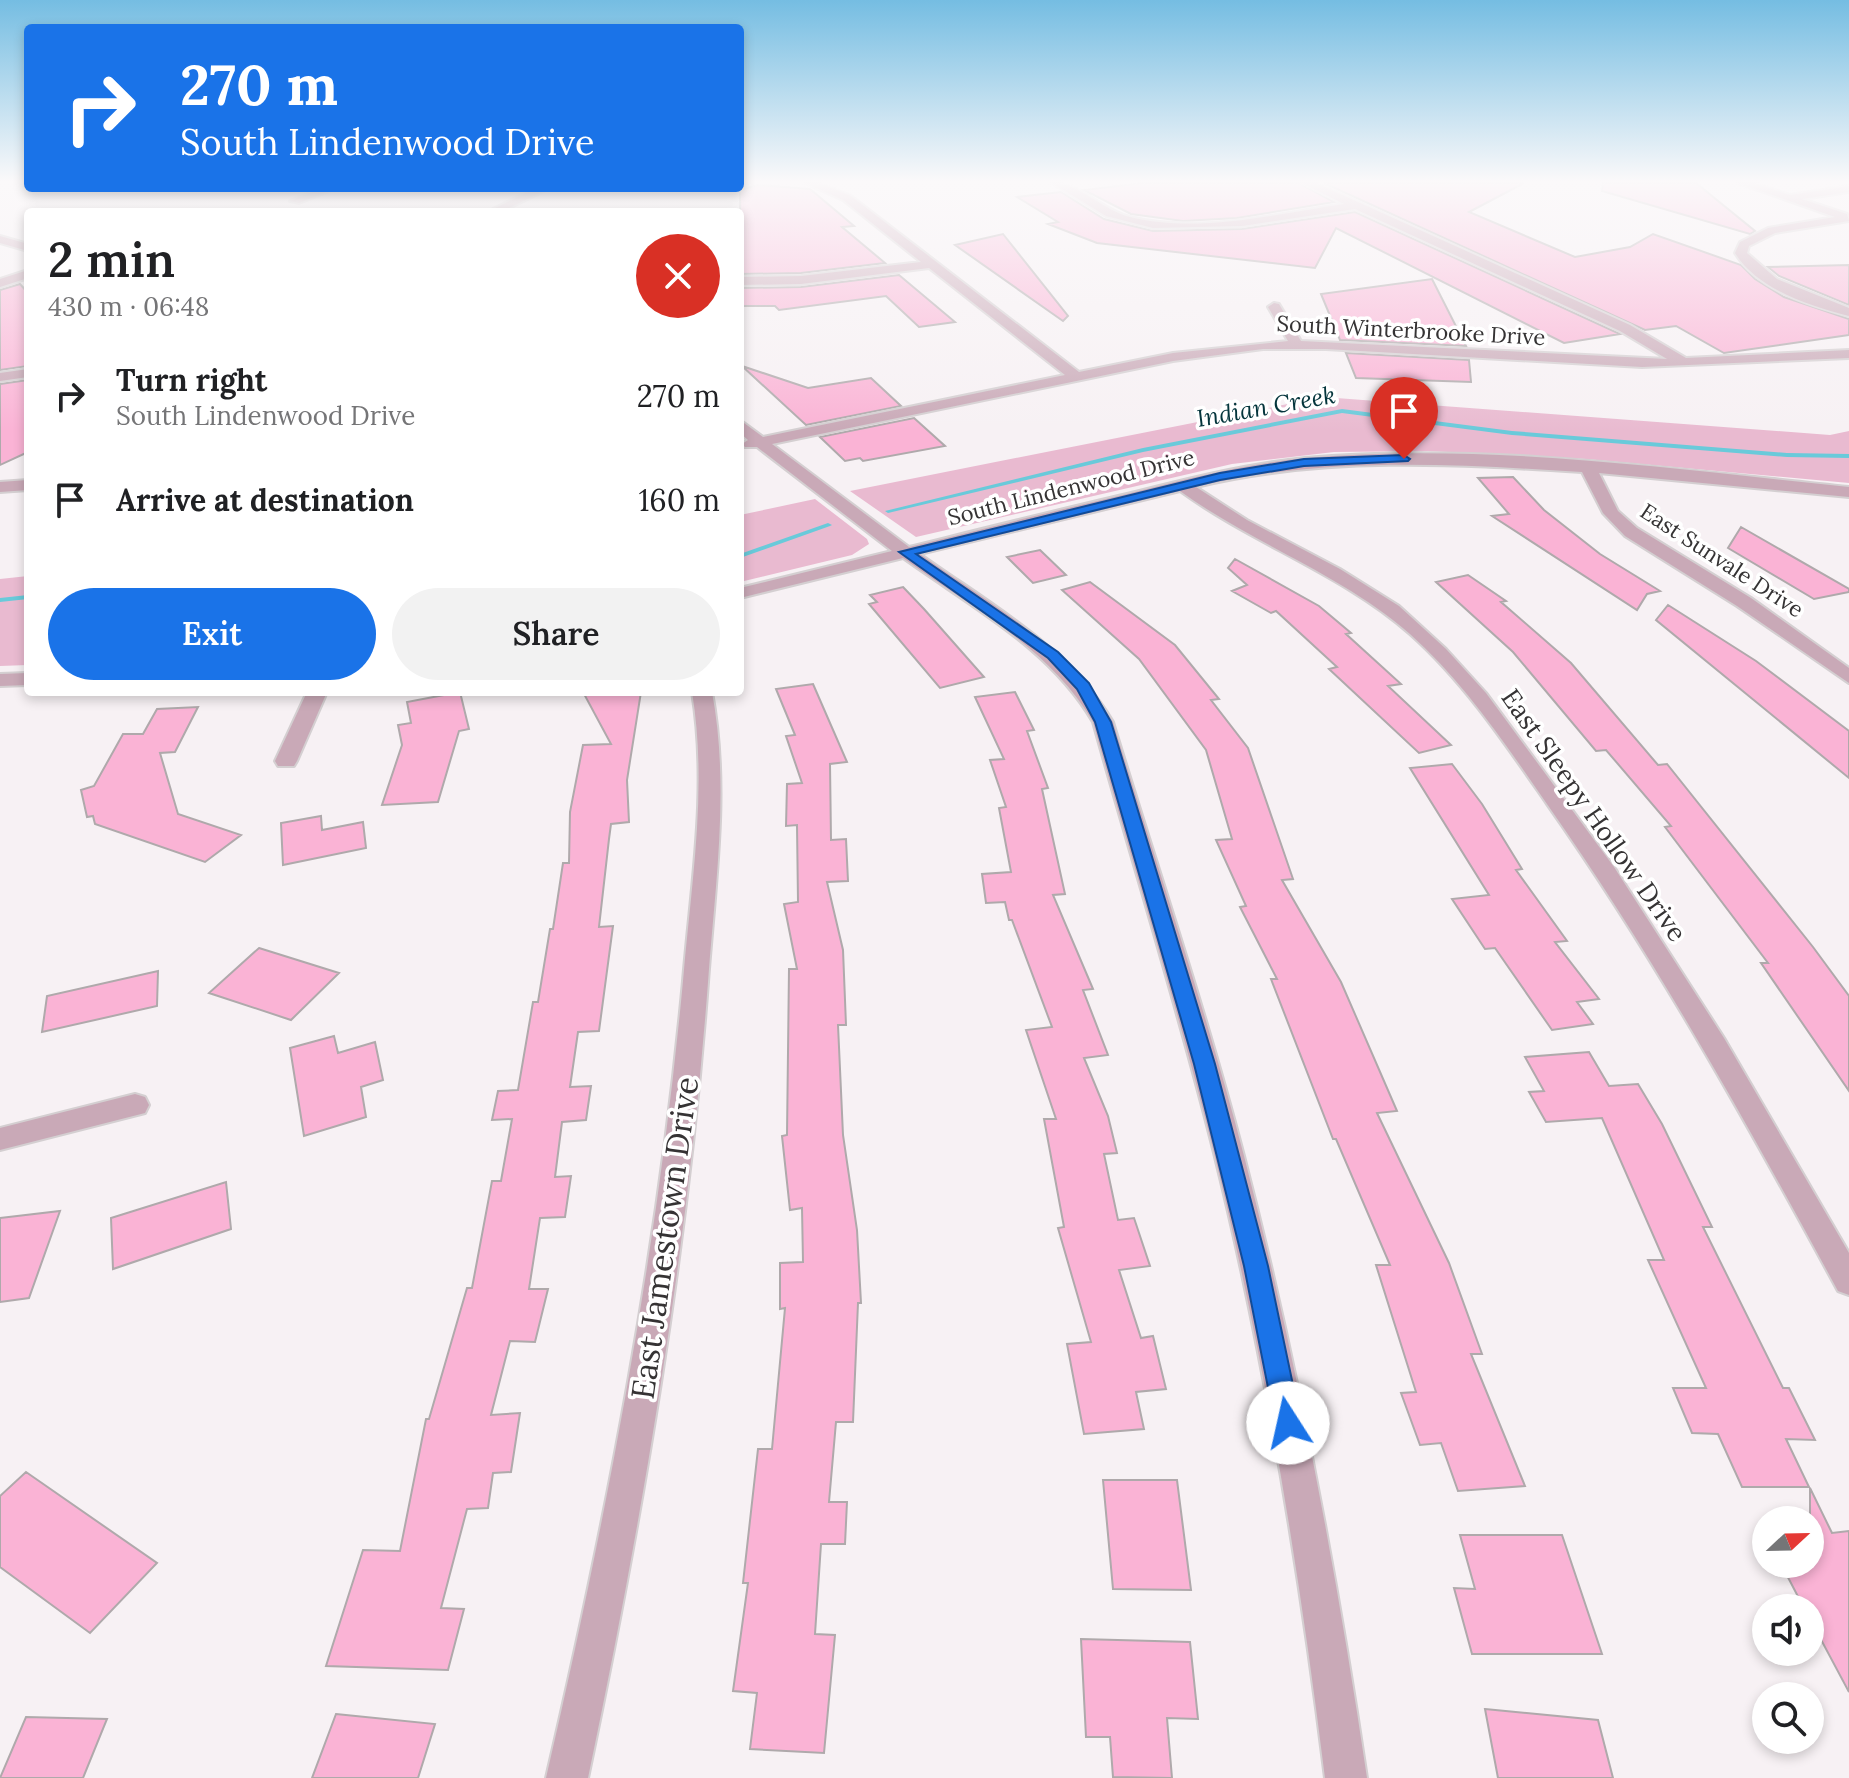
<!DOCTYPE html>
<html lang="en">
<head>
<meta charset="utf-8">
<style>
	:root { --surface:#fff; --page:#f2f2f2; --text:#202124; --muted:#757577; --accent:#1a73e8 }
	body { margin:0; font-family:Lora,serif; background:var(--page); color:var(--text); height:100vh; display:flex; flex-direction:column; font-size:30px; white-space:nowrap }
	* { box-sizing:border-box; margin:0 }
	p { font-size:26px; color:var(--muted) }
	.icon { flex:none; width:44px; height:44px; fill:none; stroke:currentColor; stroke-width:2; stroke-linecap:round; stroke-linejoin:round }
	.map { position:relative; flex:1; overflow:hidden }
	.panel { position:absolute; left:24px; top:208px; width:720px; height:488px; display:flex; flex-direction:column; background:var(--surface); border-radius:8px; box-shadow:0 4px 12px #0003 }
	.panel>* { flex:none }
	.banner { position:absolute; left:24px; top:24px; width:720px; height:168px; border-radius:8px; box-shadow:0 4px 12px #0003; background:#1a73e8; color:#fff; overflow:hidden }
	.needle { width:52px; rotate:68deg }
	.controls { position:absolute; left:1752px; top:1506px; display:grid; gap:16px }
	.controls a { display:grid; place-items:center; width:72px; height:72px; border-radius:50%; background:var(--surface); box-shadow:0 4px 12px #0003; font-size:40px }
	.pin { position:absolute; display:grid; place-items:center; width:68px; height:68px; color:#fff; margin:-82px -34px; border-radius:50% 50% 50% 0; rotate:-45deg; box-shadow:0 0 8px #0007 }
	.pin .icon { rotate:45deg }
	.me { position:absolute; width:88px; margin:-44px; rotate:350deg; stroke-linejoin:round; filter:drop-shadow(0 0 6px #0008) }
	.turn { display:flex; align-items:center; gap:28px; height:168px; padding:0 24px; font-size:36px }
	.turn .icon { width:104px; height:104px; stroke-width:2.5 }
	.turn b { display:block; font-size:56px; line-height:68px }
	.round { display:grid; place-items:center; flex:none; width:84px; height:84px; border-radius:42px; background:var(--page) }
	.headline { display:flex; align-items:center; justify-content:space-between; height:136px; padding:0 24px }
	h1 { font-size:48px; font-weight:600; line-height:60px }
	.button { display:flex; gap:16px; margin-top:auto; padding:16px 24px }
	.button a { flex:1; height:92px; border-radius:48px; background:var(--accent); color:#fff; font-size:32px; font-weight:600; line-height:92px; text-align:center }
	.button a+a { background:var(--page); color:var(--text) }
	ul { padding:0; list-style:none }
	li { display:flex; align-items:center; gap:24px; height:104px; padding:0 24px }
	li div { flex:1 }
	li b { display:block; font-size:30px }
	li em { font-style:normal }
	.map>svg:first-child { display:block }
	.green { fill:#e9bad0 }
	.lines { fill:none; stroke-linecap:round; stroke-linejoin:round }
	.stream { fill:#69cada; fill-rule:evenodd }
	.building { fill:#fab3d5; stroke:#afa9ab; stroke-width:2 }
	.minor-casing { stroke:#d4cfd1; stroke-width:4 }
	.minor { fill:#c9a9b7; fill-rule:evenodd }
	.route { fill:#1a73e8; stroke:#114b97; stroke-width:2 }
	.labels { text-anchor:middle; stroke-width:7; stroke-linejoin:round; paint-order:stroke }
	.far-street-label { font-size:22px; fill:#353334; stroke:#fff }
	.far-water-label { font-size:24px; font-style:italic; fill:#04353c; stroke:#fff }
	.street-label { font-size:26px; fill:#353334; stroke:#fff }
	.near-street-label { font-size:32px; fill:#353334; stroke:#fff }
</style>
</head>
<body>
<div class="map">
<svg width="1849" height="1778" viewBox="0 0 1849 1778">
	<rect width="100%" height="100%" fill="#f7f1f4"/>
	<path class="green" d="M 1323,397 L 1830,435 L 1849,431 L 1849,483 L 1586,459 L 1428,451 L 1334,452 L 1232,464 L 916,537 L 850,491 Z
		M 815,499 L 867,539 L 869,544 L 852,555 L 740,582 L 740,515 Z
		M 28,576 L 28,665 L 0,666 L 0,579 Z"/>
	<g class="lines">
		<path class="stream" d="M 1342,409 L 1512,431 L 1787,453 L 1849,454 L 1849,458 L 1787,457 L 1512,435 L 1342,413 L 1143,452 L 888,513 L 885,511 L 1143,448 Z
			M 828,523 L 832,525 L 830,526 L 740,558 L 740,554 Z
			M 28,595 L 28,599 L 0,602 L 0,598 Z"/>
	</g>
	<path class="building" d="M 1143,183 L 1299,183 L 1334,202 L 1237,218 L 1183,221 L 1131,214 L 1084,190 Z
		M 1324,183 L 1524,183 L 1469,212 L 1575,257 L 1630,247 L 1653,234 L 1741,265 L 1755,279 L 1784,297 L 1849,319 L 1849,335 L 1724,353 L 1676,326 L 1645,330 Z
		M 1603,183 L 1696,183 L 1755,231 L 1750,234 L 1602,191 Z
		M 758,185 L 810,189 L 854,226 L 842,227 L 885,263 L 801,273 L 740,274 L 740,190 Z
		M 1061,192 L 1104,219 L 1153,231 L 1242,229 L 1355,212 L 1620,334 L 1564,343 L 1336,228 L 1315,268 L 1097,243 L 1048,224 L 1058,222 L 1017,197 Z
		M 1003,234 L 1068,316 L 1063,321 L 955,245 Z
		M 1849,265 L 1849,305 L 1779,276 L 1768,267 Z
		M 899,275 L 955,322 L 919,327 L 886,296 L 779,310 L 775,306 L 740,306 L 740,288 L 801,287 Z
		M 1432,279 L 1466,346 L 1340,340 L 1321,294 Z
		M 20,284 L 28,293 L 28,366 L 0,370 L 0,290 Z
		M 1346,353 L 1469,360 L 1471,382 L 1356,378 Z
		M 742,366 L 808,388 L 871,378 L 901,406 L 806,425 Z
		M 28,380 L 28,452 L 0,465 L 0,384 Z
		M 914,418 L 945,446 L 863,461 L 860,458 L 845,461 L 820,437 Z
		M 1513,477 L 1544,510 L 1600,554 L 1660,591 L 1647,594 L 1637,610 L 1492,516 L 1509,514 L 1478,478 Z
		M 1741,527 L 1849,589 L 1849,592 L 1814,599 L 1728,548 Z
		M 1040,550 L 1066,575 L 1033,583 L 1007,557 Z
		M 1235,559 L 1319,606 L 1351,633 L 1346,634 L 1401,684 L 1388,686 L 1451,745 L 1419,753 L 1329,669 L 1337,667 L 1276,611 L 1271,613 L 1232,591 L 1247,585 L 1228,568 Z
		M 1468,575 L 1506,601 L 1501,602 L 1571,663 L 1658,765 L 1667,764 L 1813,947 L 1849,996 L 1849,1091 L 1761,963 L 1768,963 L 1665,827 L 1671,826 L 1606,750 L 1596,751 L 1513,652 L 1436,582 Z
		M 1090,582 L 1175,645 L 1219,699 L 1211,700 L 1248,748 L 1293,879 L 1282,880 L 1341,982 L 1397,1111 L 1377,1113 L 1449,1263 L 1482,1354 L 1471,1354 L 1525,1486 L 1458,1491 L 1441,1443 L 1420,1445 L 1401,1393 L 1416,1392 L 1376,1265 L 1390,1265 L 1336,1139 L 1333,1139 L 1271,979 L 1277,979 L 1240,907 L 1246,906 L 1216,840 L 1232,839 L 1206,750 L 1139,659 L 1062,590 Z
		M 903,587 L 924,609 L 984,677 L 940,688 L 869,604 L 877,602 L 870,595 Z
		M 1668,605 L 1756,661 L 1849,731 L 1849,778 L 1656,620 Z
		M 813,684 L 847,762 L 830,764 L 831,840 L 846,839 L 848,881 L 827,882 L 843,950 L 846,1025 L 838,1025 L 843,1135 L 857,1230 L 861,1303 L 858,1303 L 853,1422 L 836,1422 L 829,1502 L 847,1502 L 845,1544 L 821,1544 L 815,1634 L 835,1635 L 824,1753 L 750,1749 L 757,1693 L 733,1691 L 748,1583 L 743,1583 L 758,1449 L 772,1449 L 785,1308 L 780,1309 L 780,1263 L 803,1262 L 802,1208 L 790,1210 L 782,1136 L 787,1135 L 789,969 L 797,969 L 784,904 L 798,902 L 797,825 L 786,826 L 787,784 L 802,783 L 786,736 L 795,735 L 776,689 Z
		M 460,692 L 469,729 L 459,731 L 438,802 L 382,805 L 402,745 L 398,725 L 411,723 L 407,702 Z
		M 583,692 L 641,692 L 627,780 L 629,822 L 611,824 L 609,839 L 599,927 L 613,926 L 599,1031 L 578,1032 L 570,1087 L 591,1086 L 586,1120 L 562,1122 L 555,1177 L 571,1176 L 565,1217 L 540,1218 L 529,1289 L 548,1289 L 535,1342 L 510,1341 L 491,1415 L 520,1413 L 511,1472 L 493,1473 L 488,1508 L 467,1509 L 441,1608 L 464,1609 L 448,1670 L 326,1666 L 363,1550 L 400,1551 L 426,1419 L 429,1419 L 467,1288 L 472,1288 L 492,1181 L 501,1181 L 512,1119 L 492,1120 L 498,1091 L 518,1090 L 533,1002 L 538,1002 L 550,929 L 553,929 L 563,863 L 569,863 L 570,812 L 583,745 L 611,744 Z
		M 1015,692 L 1034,730 L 1027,731 L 1048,788 L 1042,789 L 1065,894 L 1053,895 L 1093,989 L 1083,990 L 1108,1055 L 1084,1058 L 1108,1116 L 1117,1153 L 1104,1154 L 1118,1220 L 1134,1218 L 1150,1266 L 1119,1270 L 1141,1338 L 1153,1336 L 1166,1389 L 1136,1392 L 1144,1429 L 1084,1434 L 1067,1344 L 1091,1342 L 1058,1228 L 1064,1227 L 1044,1119 L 1056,1119 L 1026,1030 L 1052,1027 L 1012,920 L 1009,920 L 1005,902 L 986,903 L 982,874 L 1011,872 L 999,808 L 1006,807 L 990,760 L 1004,759 L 975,697 Z
		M 198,707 L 175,752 L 160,753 L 178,814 L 241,835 L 205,862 L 95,824 L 93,816 L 87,817 L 81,790 L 94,786 L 123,734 L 143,734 L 157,709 Z
		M 1452,764 L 1482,804 L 1522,869 L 1516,870 L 1567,941 L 1555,942 L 1599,999 L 1577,1002 L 1593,1024 L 1552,1030 L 1495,948 L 1485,949 L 1452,899 L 1489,895 L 1410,768 Z
		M 321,816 L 322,830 L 363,822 L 366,848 L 283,865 L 281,823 Z
		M 259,948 L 339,973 L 291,1020 L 209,993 Z
		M 158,971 L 157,1006 L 42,1032 L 47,996 Z
		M 334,1036 L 338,1053 L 375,1042 L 383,1080 L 361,1087 L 366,1117 L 304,1136 L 290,1048 Z
		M 1589,1052 L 1609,1086 L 1638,1084 L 1662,1124 L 1712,1227 L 1703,1227 L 1783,1388 L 1789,1388 L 1815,1440 L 1786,1439 L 1809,1487 L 1742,1487 L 1718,1434 L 1692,1433 L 1673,1388 L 1706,1388 L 1648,1260 L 1664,1260 L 1602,1118 L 1546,1122 L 1529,1092 L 1544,1091 L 1525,1057 Z
		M 226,1182 L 231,1229 L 113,1269 L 111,1218 Z
		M 60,1211 L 29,1298 L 0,1302 L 0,1218 Z
		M 26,1472 L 157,1563 L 90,1633 L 0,1567 L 0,1496 Z
		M 1103,1480 L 1177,1480 L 1191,1590 L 1113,1589 Z
		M 1810,1488 L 1832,1533 L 1849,1531 L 1849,1692 L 1810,1619 L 1810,1608 L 1804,1608 L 1781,1564 L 1810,1564 Z
		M 1460,1535 L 1562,1535 L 1602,1654 L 1472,1654 L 1454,1588 L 1475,1589 Z
		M 1081,1639 L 1190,1642 L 1198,1719 L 1167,1718 L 1172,1778 L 1113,1777 L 1110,1737 L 1086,1737 Z
		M 1485,1709 L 1598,1720 L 1613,1778 L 1498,1778 Z
		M 336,1714 L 435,1724 L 418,1778 L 312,1778 Z
		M 26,1717 L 107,1719 L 83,1778 L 0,1778 Z"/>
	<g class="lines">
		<defs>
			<path id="minor" d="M 805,183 L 819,183 L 851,196 L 1079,372 L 1173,353 L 1288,341 L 1268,307 L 1274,303 L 1279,304 L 1301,341 L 1667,359 L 1620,331 L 1355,209 L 1242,226 L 1153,228 L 1106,216 L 1052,183 C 1080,183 1102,210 1130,217 C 1199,234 1275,214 1344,204 L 1302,183 L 1316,183 L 1630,325 L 1686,358 L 1849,350 L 1849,358 L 1642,367 L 1326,349 L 1263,349 L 1173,361 L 772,444 L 909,547 C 982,529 1054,511 1127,494 C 1186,479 1245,464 1305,458 C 1481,442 1673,469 1849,487 L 1849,497 L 1599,473 L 1618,511 L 1637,528 L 1751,598 L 1849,668 L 1849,683 L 1737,606 L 1625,536 L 1603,513 L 1582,472 C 1453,464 1323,456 1196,487 L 1247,520 L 1340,569 L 1399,606 L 1446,649 L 1486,693 L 1614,867 L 1724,1038 L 1849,1253 L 1849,1295 L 1838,1291 C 1748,1125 1656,959 1547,804 C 1506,745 1464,682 1410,634 C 1342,574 1253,544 1180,491 L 920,554 C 991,605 1067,645 1113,722 C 1157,867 1206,1010 1244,1156 C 1297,1361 1336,1568 1367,1778 L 1325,1778 C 1299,1568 1265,1359 1214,1153 C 1178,1008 1133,866 1093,722 C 1050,648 971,607 903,558 L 740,598 L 740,588 L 892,551 L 757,447 L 745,447 L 742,444 L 748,440 L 740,433 L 740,420 L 763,437 L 1065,375 L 929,268 L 801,284 L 740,285 L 740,277 L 801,276 L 921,262 L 843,200 Z
				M 1738,183 L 1754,183 L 1790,195 L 1849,186 L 1849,192 L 1802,199 L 1847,214 L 1849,221 L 1775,233 L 1749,246 L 1747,253 L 1777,279 L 1849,308 L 1849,316 C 1809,305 1758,290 1735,253 L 1740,242 L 1768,228 L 1835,217 Z
				M 322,188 L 337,188 L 299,203 L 290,201 Z
				M 536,188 L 550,188 L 501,212 L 487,212 Z
				M 0,236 L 28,244 L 28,251 L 0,243 Z
				M 28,270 L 28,278 L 0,287 L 0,279 Z
				M 28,369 L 28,377 L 0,381 L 0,373 Z
				M 28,480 L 28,490 L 0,492 L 0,482 Z
				M 28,673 L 28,685 L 0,686 L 0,674 Z
				M 307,692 L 327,692 L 297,761 L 294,766 L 278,766 L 275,761 Z
				M 692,692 L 712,692 C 730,788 715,885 708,982 C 688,1250 643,1515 588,1778 L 546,1778 C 607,1515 658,1250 683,981 C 691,885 708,788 692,692 Z
				M 135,1094 L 145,1097 L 149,1105 L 145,1113 L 0,1150 L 0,1128 Z"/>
		</defs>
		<use href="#minor" class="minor-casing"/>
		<use href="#minor" class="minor"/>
	</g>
	<linearGradient id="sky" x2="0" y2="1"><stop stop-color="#75bde2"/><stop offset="0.42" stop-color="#fbf9fa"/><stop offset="1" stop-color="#fbf9fa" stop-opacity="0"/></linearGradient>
	<rect width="1849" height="432" fill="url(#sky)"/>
	<path class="route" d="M 1404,455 L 1410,459 L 1408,461 L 1304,466 L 1220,480 L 916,554 L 1058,652 L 1089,683 L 1111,722 L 1215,1064 L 1268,1266 L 1301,1423 L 1297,1431 L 1288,1435 L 1279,1431 L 1275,1423 L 1244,1266 L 1194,1064 L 1095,722 L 1077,689 L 1048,658 L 899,552 L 1220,473 L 1304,459 Z"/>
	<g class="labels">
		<g class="far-street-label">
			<text transform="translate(1411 330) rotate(3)" y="8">South Winterbrooke Drive</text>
			<text transform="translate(1071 487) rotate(-14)" y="8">South Lindenwood Drive</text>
			<text transform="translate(1722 560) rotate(33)" y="8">East Sunvale Drive</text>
		</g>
		<g class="far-water-label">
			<text transform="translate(1266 407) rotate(-10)" y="8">Indian Creek</text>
		</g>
		<g class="street-label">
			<text transform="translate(1594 815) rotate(55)" y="9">East Sleepy Hollow Drive</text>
		</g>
		<g class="near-street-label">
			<text transform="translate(665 1238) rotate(-82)" y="11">East Jamestown Drive</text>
		</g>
	</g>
</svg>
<div class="controls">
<a><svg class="needle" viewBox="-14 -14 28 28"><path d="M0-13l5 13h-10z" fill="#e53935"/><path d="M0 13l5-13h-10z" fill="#757577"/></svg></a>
<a><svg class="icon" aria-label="sound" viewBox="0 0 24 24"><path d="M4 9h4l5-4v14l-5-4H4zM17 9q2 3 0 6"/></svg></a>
<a><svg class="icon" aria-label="search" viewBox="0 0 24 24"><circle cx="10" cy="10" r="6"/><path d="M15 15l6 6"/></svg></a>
</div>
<div class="pin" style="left:1404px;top:459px;background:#d93025"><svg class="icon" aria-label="arrive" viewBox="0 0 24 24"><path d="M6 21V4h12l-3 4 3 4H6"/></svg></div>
<svg class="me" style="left:1288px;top:1423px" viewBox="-20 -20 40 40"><circle r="19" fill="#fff"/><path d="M0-13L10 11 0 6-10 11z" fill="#1a73e8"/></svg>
<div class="banner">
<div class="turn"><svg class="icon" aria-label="right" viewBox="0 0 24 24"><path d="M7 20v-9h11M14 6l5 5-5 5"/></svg><div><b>270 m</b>South Lindenwood Drive</div></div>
</div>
<section class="panel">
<div class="headline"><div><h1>2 min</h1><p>430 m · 06:48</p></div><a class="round" style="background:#d93025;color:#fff"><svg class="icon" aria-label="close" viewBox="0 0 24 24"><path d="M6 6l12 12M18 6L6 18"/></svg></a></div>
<ul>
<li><svg class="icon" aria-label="right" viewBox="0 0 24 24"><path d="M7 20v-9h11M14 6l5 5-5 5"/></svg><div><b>Turn right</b><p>South Lindenwood Drive</p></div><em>270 m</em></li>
<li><svg class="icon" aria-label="arrive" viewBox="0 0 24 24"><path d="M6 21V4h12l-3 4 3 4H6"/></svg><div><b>Arrive at destination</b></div><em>160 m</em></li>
</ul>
<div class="button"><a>Exit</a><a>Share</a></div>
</section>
</div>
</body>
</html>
